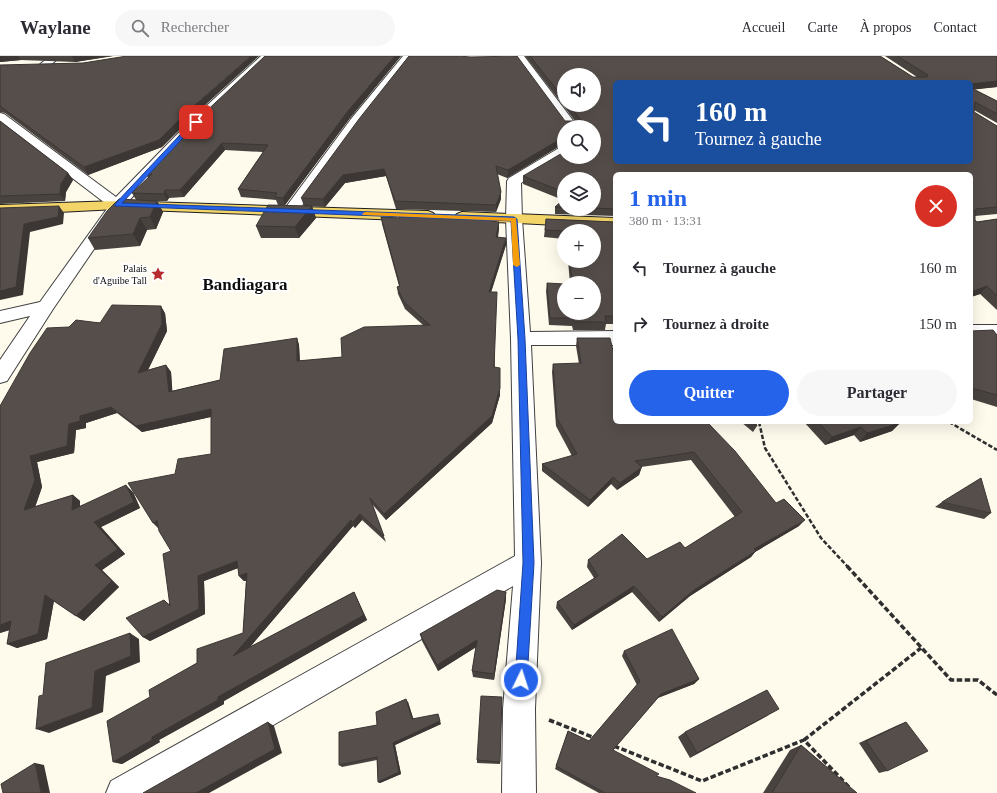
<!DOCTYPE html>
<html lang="fr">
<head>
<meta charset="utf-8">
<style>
	:root { --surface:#fff; --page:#f7f7f7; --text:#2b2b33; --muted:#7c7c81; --line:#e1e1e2; --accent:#2563eb }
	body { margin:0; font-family:Georgia,serif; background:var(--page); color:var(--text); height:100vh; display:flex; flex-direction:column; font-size:15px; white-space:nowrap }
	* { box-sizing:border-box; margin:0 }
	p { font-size:13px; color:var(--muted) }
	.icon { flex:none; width:22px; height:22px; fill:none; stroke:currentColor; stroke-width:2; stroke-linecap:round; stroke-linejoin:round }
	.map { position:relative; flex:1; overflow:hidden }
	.details { position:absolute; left:613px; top:116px; width:360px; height:252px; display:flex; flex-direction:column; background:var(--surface); border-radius:6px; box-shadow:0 4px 16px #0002 }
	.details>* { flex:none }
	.top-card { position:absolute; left:613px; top:24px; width:360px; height:84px; border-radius:6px; box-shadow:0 4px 16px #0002; background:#1a4fa0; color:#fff; overflow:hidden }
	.tools { position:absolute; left:557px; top:12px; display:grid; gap:8px }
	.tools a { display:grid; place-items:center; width:44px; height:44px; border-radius:50%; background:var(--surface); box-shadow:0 4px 16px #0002; font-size:20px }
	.pin { position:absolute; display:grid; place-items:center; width:34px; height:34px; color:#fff; margin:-17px; border-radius:8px; box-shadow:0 2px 6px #0006 }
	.me { position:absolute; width:44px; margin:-22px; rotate:4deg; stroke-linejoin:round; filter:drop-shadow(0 0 3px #0008) }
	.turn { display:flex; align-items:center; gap:14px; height:84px; padding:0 16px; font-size:18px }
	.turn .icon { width:52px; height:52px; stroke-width:2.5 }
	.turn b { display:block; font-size:28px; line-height:34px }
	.round { display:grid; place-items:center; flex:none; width:42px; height:42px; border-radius:21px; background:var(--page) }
	.overview { display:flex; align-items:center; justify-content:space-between; height:68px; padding:0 16px }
	h1 { font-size:24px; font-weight:600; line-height:30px; color:var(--accent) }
	.cta { display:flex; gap:8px; margin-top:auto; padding:8px 16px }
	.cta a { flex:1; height:46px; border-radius:24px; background:var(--accent); color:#fff; font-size:16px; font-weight:600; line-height:46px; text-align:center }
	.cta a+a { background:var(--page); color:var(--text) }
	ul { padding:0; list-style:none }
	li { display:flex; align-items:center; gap:12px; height:56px; padding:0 16px }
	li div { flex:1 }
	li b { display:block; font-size:15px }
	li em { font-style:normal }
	header { display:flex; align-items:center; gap:24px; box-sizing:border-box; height:56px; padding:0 20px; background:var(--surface); border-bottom:1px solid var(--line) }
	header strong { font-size:19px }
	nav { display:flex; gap:22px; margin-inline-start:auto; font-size:14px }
	.search { width:280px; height:36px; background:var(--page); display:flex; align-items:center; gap:10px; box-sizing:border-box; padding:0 14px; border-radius:22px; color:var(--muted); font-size:15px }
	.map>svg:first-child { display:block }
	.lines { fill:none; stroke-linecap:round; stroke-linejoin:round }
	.minor-casing { stroke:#404040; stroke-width:2 }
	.major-casing { stroke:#1e1e1e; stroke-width:2 }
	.path-far1 { stroke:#2f2f2f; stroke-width:2.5; stroke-dasharray:4.5 2; stroke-linecap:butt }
	.path { stroke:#2f2f2f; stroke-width:3.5; stroke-dasharray:5.5 2.5; stroke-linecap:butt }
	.minor { fill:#fff; fill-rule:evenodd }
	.major { fill:#f3d469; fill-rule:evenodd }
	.wall { fill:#494340; fill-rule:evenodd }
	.shaded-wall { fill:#3c3734 }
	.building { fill:#554e4a; stroke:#3c3734 }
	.route { fill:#2563eb; stroke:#184099 }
	.slow { fill:#f59e0b }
	.labels { text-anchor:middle; stroke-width:4; stroke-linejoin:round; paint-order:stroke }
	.far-poi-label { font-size:10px; fill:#0d0d0d; stroke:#fff; text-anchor:end }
	.far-town-label { font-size:17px; font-weight:bold; fill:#0d0d0d; stroke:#fff }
</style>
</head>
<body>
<header>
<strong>Waylane</strong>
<div class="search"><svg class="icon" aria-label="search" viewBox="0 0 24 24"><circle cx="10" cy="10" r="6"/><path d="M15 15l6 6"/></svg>Rechercher</div>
<nav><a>Accueil</a><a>Carte</a><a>À propos</a><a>Contact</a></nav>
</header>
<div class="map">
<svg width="997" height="737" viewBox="0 0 997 737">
	<rect width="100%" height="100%" fill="#fefbed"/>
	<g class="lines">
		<defs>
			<path id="minor" d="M 50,0 L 61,0 L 47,12 L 39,12 L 38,10 Z
				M 261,0 L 272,0 L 200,69 L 122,152 L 53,253 L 7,325 L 0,327 L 0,304 L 30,260 L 0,267 L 0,255 L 40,246 L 109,150 L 0,67 L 0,57 L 4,58 L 116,141 L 192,63 Z
				M 403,0 L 413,0 L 359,69 L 296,158 L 291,160 L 286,158 L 283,155 L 351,63 Z
				M 514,0 L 524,0 L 578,71 L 566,71 Z
				M 564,91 L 564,101 L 521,127 L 522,163 L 530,276 L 615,275 L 615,289 L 531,289 L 541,507 L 535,653 L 536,737 L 502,737 L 503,653 L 513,530 L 156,737 L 106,737 L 111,725 L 515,500 L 511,283 L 506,163 L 507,125 L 509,122 L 559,92 Z
				M 971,269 L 997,269 L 997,281 L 971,281 Z"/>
			<path id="major" d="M 117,145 L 428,155 L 433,157 L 436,160 L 433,163 L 428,165 L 117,153 L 0,159 L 0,149 Z
				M 462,156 L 615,162 L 615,172 L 457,164 L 454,161 L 457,158 Z"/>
		</defs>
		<use href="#minor" class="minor-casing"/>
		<use href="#major" class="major-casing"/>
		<path class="path-far1" d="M 759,366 L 765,392 L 821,482 L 848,511
			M 949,366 L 997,394"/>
		<path class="path" d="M 847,510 L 951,624 L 978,624 L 997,639
			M 549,664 L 595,682
			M 804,684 L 921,592
			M 614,690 L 702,725 L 804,684 L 849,731"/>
		<use href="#minor" class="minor"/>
		<use href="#major" class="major"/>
	</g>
	<path class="wall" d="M 0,0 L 113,0 L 75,6 L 21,4 L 0,6 Z
		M 265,0 L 401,0 L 350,62 L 285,149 L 278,149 L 276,144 L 241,141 L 238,133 L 263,96 L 225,94 L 184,141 L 169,142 L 167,145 L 157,145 L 163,156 L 156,173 L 147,174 L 140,190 L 95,194 L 88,182 L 136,144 L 132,137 L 148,122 L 146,118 L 189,76 L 188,74 Z
		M 409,0 L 565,65 L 575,65 L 525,0 L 880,0 L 913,21 L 917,21 L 885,0 L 997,0 L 997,31 L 974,33 L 997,45 L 997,67 L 974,54 L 974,56 L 997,70 L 997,158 L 975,160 L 975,164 L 977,166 L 997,163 L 997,254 L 980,238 L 971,241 L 971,118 L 615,118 L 615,160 L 555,158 L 555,151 L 563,144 L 523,128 L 523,120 L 594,101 L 564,71 L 558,91 L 507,122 L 497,118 L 501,136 L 501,143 L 496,156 L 396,153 L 386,120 L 345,127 L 325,151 L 304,150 L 301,142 ZM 564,19 L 594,49 L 564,49 ZM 564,123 L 594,123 L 594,153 L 564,153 Z
		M 0,9 L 191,62 L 162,91 L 88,119 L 5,57 L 0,56 Z
		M 0,65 L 68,117 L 73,124 L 66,136 L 65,145 L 0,148 Z
		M 312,150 L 316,162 L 299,182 L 261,182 L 256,170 Z
		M 399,158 L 492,162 L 492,166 L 499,166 L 499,173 L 498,182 L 506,189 L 491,236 L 495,311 L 500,339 L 492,367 L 386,464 L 372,448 L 386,486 L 362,464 L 355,472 L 353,470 L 250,591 L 354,536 L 367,564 L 224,645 L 224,648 L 159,684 L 160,686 L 122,708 L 113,706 L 150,641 L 197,607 L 243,577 L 246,525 L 244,525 L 239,520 L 238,512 L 204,525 L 205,558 L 150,585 L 143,581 L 164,544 L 169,548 L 171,495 L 175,418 L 211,398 L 211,361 L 142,376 L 117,357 L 86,367 L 86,372 L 76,374 L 74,397 L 37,406 L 42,431 L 35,451 L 73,439 L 80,445 L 80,450 L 133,436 L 140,452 L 101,471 L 125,498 L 102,514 L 119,531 L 84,565 L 54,545 L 47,583 L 17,592 L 7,588 L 10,574 L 0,577 L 0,350 L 69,271 L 165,257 L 167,275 L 148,314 L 166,309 L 171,316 L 172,335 L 220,324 L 297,282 L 299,289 L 300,305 L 342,301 L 423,269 L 405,253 L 398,238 L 397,231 L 399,230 L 382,168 L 381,161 L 399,162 Z
		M 546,163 L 615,166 L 615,268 L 606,268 L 605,274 L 573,274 L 572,270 L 549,269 L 546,235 L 547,227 L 564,257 L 594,227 L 570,227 L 568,205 L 594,205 L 594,175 L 564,175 L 564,183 L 544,181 Z
		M 971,275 L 997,279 L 997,351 L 971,343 Z
		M 577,282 L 615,366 L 707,366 L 776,447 L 799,470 L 755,496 L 751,501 L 690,540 L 659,566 L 632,536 L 572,574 L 556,552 L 557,546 L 594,522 L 587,511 L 588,504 L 647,503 L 685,492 L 735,461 L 691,404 L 641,411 L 639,419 L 617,434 L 611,428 L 588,451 L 542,415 L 542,408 L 572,400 L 556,370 L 552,316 L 553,308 L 579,308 L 576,290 Z
		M 741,366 L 755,366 L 757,370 L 753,376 Z
		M 804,366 L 899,366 L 900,367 L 892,375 L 860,386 L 854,379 L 825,389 Z
		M 942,446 L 991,457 L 984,463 L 935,451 Z
		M 506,536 L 506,543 L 494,624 L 473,621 L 472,615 L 476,591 L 438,615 L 422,585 L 420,578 Z
		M 624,595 L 699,623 L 694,628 L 658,642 L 613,694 L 656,720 L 696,737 L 599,737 L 555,713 L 568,675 L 589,685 L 637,629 L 622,600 Z
		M 502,641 L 500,708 L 477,707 L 477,704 Z
		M 408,646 L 413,662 L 441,668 L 395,689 L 401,718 L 380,727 L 378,726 L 377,704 L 342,711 L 339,709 L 377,669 Z
		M 769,659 L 690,702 L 678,681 L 685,676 Z
		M 906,666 L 887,715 L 879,717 L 859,687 L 898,669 Z
		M 801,689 L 857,737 L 763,737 L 790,694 Z"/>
	<path class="shaded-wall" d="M 0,0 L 18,0 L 21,4 L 0,6 Z
		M 72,0 L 113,0 L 75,6 Z
		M 251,0 L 259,0 L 191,62 L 162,91 L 88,119 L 84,111 L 188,55 Z
		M 395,0 L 401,0 L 350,62 L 285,149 L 283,142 L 348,55 Z
		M 997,25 L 997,31 L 971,34 L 971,28 Z
		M 194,71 L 191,81 L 188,74 Z
		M 564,83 L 564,90 L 558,91 L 507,122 L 508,114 L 559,84 Z
		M 222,87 L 225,94 L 184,141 L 180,134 Z
		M 384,113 L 386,120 L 345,127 L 325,151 L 323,143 L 343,119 Z
		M 68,117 L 73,124 L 66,136 L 65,145 L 60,138 L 61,128 Z
		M 165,134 L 169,142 L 167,145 L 164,138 Z
		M 501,136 L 501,143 L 496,156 L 496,149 Z
		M 157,145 L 163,156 L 156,173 L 150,161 Z
		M 59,150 L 64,157 L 63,168 L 30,176 L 23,239 L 0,244 L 0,235 L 24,168 Z
		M 312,150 L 316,162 L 299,182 L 295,171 Z
		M 140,162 L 147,174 L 140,190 L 133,178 Z
		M 499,166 L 499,173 L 496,188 L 496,181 Z
		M 506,182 L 506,189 L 489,243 L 489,236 Z
		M 987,230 L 980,238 L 971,241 L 971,236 Z
		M 161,250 L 165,257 L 167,275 L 143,324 L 138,317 Z
		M 297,282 L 299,289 L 300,312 L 297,305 Z
		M 166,309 L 171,316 L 173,343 L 169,336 Z
		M 500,332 L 500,339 L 492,367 L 386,464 L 384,458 Z
		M 111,351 L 117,357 L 86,367 L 86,372 L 76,374 L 74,397 L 37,406 L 42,431 L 32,460 L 24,454 L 30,400 L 69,368 L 80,360 Z
		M 211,353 L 215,360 L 142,376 L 136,370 Z
		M 900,367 L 892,375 L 860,386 L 867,377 Z
		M 861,371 L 854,379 L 825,389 L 832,381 Z
		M 642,411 L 639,419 L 617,434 L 620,427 Z
		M 613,421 L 611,428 L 588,451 L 590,444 Z
		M 126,429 L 133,436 L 140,452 L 101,471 L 125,498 L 102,514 L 119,531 L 84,565 L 76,560 L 94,466 Z
		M 73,439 L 80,445 L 79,460 L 72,454 Z
		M 360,458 L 362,464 L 355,472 L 353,466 Z
		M 157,464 L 159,473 L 153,467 Z
		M 351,464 L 353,470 L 239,604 L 233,600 Z
		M 805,464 L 799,470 L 755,496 L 751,501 L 690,540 L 659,566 L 662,561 L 694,534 L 754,493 Z
		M 237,505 L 241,511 L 204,525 L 205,558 L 150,585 L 143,581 L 198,520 Z
		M 247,517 L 251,523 L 244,525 L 239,520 Z
		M 634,530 L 632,536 L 572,574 L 574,569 Z
		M 354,536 L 367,564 L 224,645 L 224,648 L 159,684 L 160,686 L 122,708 L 113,706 L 152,681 L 218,641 Z
		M 506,536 L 506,543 L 494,624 L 494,618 Z
		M 45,539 L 54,544 L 47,583 L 17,592 L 7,588 Z
		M 11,565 L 21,570 L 0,577 L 0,569 Z
		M 130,577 L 139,583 L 140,606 L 106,620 L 103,656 L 49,677 L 36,673 L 95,615 Z
		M 477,584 L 478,590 L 438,615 L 437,609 Z
		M 699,623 L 694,628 L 657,642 L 661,638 Z
		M 406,643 L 408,646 L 414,665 L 412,663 Z
		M 438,658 L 441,668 L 395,689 L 401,718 L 380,727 L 378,726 L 393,687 Z
		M 268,666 L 274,670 L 282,697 L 209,737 L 196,737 Z
		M 35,707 L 44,709 L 50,737 L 41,737 Z"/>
	<path class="building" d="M 127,0 L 251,0 L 188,55 L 159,84 L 84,111 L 0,50 L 0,9 L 83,7 Z
		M 265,0 L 395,0 L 348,55 L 283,142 L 275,141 L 277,137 L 238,133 L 268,89 L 222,87 L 180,134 L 165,134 L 164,138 L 132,137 L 152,118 L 146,118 L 194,71 L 188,74 L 198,63 Z
		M 409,0 L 457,0 L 471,1 L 517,0 L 565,65 L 580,65 L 580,63 L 569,49 L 594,49 L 594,19 L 564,19 L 564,43 L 530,0 L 880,0 L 913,21 L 927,21 L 928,19 L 897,0 L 997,0 L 997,25 L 971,28 L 971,26 L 615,26 L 615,106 L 971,106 L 971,32 L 997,45 L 997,58 L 975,46 L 974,56 L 997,70 L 997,151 L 976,153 L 975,154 L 975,164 L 977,166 L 997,163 L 997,240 L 987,230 L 971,236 L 971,118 L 615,118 L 615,153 L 594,152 L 594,123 L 564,123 L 564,136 L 523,120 L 564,96 L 564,101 L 594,101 L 594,71 L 564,71 L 564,83 L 559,84 L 508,114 L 496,110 L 501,136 L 496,149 L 395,145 L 384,113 L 343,119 L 323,143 L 301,142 L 359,63 Z
		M 0,65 L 68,117 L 61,128 L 60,138 L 0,140 Z
		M 119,143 L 157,145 L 150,161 L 140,162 L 133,178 L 88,182 L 107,155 Z
		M 564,143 L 564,151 L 555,151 Z
		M 268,149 L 312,150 L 295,171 L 256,170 Z
		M 59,150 L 58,161 L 24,168 L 16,231 L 0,235 L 0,152 Z
		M 399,158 L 492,162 L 491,165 L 499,166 L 496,181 L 506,182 L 489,236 L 497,236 L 494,311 L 500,312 L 500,332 L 492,360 L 384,458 L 370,442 L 384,480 L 360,458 L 353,466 L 351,464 L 233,600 L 354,536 L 364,559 L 218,641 L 218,644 L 152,681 L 152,684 L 113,706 L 107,665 L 150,641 L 149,634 L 197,607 L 197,593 L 243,577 L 247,517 L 239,520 L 237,505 L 198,520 L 199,553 L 143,581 L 126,562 L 164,544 L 170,550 L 163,498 L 171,495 L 159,475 L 157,464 L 153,467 L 128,427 L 175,418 L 178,403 L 211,398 L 211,353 L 136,370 L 111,351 L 80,360 L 80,365 L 69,368 L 67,390 L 30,400 L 35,424 L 24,454 L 73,439 L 72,454 L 126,429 L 134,446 L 94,466 L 118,493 L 95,509 L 112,525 L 76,560 L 45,539 L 38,578 L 7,588 L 11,565 L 0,569 L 0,350 L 30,297 L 47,272 L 69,271 L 76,264 L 100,267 L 112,249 L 161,250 L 162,268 L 138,317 L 166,309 L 169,336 L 220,324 L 224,293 L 297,282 L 297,305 L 342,301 L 341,282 L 364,271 L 430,269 L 404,246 L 397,231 L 400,230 L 381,161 L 400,162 Z
		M 546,163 L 615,166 L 615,260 L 605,260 L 606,266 L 574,266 L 573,262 L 550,262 L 547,227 L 564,228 L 564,257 L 594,257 L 594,227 L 572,227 L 570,205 L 594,205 L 594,175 L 564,175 L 545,174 Z
		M 993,274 L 997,279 L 997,339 L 971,332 L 971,275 Z
		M 577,282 L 610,282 L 615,303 L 615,366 L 707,366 L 735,395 L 776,447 L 784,443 L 805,464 L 754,493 L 756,495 L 694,534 L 662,561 L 634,530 L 574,569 L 557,546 L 598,520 L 588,504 L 622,478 L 647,503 L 680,486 L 685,492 L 742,456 L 694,396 L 635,405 L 642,411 L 620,427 L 613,421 L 590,444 L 542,408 L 577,398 L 557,362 L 553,308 L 581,307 Z
		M 751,366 L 755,366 L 757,370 Z
		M 818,366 L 899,366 L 900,367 L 867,377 L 861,371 L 832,381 Z
		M 981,422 L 991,457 L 942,446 Z
		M 497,534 L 506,536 L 494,618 L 472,615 L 477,584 L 437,609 L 420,578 Z
		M 672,573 L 699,623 L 661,638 L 613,694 L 659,718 L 656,720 L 670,724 L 696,737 L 605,737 L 556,710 L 568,675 L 589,685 L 640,625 L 624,595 Z
		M 130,577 L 131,600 L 95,615 L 92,652 L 36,673 L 39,640 L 43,639 L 46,607 Z
		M 767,634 L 779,653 L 697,697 L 685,676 Z
		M 481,640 L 502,641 L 500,706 L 477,704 Z
		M 406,643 L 412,663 L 438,658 L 440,665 L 393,687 L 399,716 L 378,726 L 377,701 L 339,709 L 339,676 L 377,669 L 376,656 Z
		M 268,666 L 275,693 L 196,737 L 143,737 Z
		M 906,666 L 928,695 L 887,715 L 866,685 Z
		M 801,689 L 857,737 L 772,737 Z
		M 35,707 L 41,737 L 3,737 L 1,728 Z"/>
	<path class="route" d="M 194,64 L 198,66 L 122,147 L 514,161 L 517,163 L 525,283 L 534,507 L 527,624 L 526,628 L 521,630 L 517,628 L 515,624 L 523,507 L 518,283 L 511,165 L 115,150 L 115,148 Z"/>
	<path class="slow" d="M 365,156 L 516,162 L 520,209 L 517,211 L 513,209 L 511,165 L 363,159 L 362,158 Z"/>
	<defs>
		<symbol id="sight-bare" viewBox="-9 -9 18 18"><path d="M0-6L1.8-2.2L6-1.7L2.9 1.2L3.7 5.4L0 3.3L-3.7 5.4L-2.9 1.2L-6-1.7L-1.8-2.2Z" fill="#b72b2f" stroke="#fff" stroke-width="2.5" paint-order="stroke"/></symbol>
	</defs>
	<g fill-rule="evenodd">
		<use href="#sight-bare" x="148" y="208" width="20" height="20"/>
	</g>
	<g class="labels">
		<g class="far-poi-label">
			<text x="147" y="216">Palais<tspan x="147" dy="12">d'Aguibe Tall</tspan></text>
		</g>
		<g class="far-town-label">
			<text x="245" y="234">Bandiagara</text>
		</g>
	</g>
</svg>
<div class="tools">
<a><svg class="icon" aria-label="sound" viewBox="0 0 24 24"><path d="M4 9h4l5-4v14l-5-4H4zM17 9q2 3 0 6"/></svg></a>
<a><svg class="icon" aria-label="search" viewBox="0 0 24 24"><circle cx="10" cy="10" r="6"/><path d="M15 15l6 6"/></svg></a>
<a><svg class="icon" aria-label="layers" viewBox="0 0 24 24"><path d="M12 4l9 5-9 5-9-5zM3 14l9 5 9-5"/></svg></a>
<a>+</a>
<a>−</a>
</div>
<div class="pin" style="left:196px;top:66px;background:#d93025"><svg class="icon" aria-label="arrive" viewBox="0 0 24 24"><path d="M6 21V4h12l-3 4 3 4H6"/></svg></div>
<svg class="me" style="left:521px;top:624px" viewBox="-20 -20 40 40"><circle r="17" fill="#2563eb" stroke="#fff" stroke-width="3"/><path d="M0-11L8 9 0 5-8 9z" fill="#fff"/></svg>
<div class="top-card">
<div class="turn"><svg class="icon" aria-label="left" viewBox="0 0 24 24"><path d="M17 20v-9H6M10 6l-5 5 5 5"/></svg><div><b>160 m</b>Tournez à gauche</div></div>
</div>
<section class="details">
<div class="overview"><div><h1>1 min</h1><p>380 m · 13:31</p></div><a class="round" style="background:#d93025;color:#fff"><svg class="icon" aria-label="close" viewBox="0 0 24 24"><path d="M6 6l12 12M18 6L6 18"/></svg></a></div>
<ul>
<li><svg class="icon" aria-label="left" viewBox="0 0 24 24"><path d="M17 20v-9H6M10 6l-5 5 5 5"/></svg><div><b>Tournez à gauche</b></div><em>160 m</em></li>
<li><svg class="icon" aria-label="right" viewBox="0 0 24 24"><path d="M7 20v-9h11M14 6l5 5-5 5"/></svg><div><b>Tournez à droite</b></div><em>150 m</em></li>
</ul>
<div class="cta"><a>Quitter</a><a>Partager</a></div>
</section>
</div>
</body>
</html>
